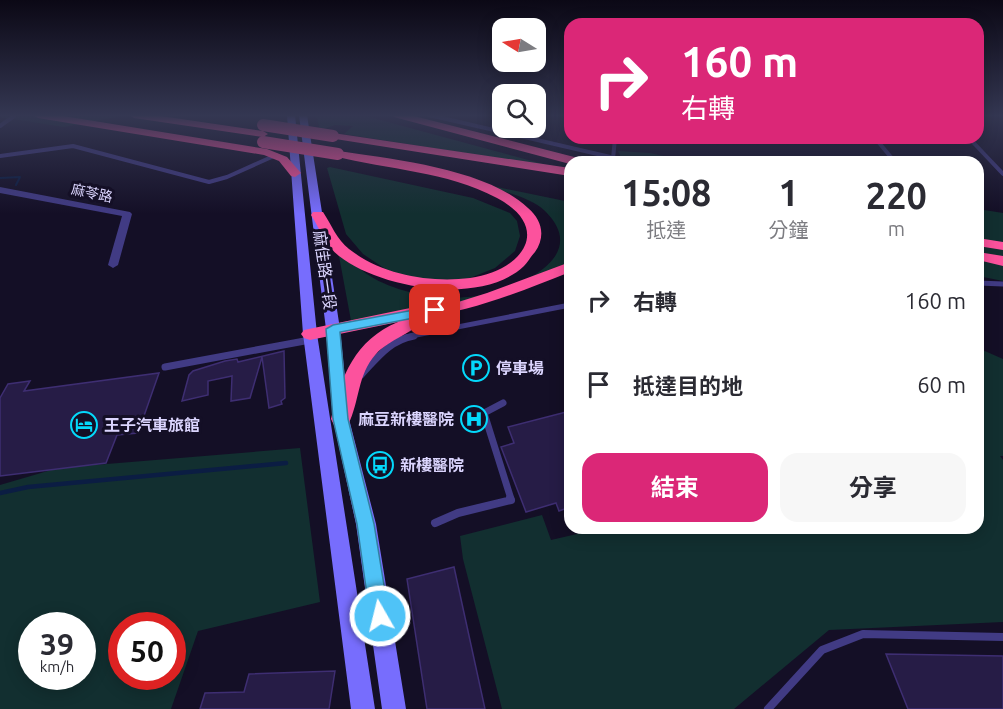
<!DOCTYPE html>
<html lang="zh-TW">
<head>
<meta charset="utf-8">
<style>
	:root { --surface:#fff; --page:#f7f7f7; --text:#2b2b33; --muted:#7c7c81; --accent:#db2777 }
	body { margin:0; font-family:Ubuntu,"Noto Sans TC",sans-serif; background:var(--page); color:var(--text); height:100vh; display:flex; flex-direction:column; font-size:22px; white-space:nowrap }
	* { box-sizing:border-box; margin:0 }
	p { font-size:20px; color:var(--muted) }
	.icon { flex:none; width:33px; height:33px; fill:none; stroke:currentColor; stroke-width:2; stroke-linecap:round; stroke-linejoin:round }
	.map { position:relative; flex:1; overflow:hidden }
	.side { position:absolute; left:564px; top:156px; width:420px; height:378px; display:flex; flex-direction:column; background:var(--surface); border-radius:18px; box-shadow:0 3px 15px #0003 }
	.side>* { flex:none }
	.guide { position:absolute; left:564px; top:18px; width:420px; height:126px; border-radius:18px; box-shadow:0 3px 15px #0003; background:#db2777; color:#fff; overflow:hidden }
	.needle { width:39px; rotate:281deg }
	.buttons { position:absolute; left:492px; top:18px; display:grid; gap:12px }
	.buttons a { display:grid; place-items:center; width:54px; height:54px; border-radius:12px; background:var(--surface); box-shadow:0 3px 15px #0003; font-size:30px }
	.speed { position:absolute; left:18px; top:612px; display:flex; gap:12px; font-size:30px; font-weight:700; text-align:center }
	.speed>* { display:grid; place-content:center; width:78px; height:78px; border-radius:50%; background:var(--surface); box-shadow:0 3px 15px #0003; line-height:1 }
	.speed small { font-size:15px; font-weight:400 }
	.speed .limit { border:9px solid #d22; background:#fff; color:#111 }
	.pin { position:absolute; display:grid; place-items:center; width:51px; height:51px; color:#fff; margin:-26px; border-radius:12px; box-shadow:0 3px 9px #0006 }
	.me { position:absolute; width:66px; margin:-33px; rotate:352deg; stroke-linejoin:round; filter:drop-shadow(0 0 4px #0008) }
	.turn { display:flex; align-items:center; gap:21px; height:126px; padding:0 18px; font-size:27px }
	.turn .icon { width:78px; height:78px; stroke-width:2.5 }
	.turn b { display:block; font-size:42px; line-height:51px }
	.eta { display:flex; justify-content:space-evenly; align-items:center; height:102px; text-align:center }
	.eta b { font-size:36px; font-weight:700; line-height:42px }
	.button { display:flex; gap:12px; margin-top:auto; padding:12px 18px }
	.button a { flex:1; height:69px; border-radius:18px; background:var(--accent); color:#fff; font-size:24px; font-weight:700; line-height:69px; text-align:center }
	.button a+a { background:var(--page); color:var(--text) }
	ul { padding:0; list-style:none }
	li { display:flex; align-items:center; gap:18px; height:84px; padding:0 18px }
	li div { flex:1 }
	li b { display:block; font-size:22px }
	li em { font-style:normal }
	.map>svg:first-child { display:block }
	.green { fill:#122f30; fill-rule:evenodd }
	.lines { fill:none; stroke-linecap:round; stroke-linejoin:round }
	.stream-far1 { stroke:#0b1d43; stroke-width:2 }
	.stream { stroke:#0b1d43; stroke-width:4.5 }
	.building { fill:#261c46; stroke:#3e2e72; stroke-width:1.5 }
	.lane-far3 { stroke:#413b84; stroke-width:4 }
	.lane-far2 { stroke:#413b84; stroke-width:5 }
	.lane-far1 { stroke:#413b84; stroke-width:7 }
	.lane { stroke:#413b84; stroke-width:8 }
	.street { fill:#413b84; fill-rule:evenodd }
	.secondary { fill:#776dfd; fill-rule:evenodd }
	.highway { fill:#fc529d; fill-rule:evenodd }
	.highway-bridge { stroke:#fc529d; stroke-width:12 }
	.route { fill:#4fc3f7; stroke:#337fa1; stroke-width:1.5 }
	.labels { text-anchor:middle; stroke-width:6; stroke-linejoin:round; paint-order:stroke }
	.far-street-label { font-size:14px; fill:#dbd5fe; stroke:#140f26 }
	.street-label { font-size:16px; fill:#dbd5fe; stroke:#140f26 }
	.poi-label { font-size:16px; font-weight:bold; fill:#dbd5fe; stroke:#140f26; text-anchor:start }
</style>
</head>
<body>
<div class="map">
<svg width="1003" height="709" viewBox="0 0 1003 709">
	<rect width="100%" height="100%" fill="#140f26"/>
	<path class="green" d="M 0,115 L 126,115 L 64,127 L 0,117 Z
		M 316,115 L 362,115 L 554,167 L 344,134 L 353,126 L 335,125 L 320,130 Z
		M 618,151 L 650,153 L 691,162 L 623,162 Z
		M 330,167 L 473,198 L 510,213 L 517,221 L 520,236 L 515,251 L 495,268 L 470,278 L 440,282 L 406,278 L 384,268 L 363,254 L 346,234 L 327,168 Z
		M 473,182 L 570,202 L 570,267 L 517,291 L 352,326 L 336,240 C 346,253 355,267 370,276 C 395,292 437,300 467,297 C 505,294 596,261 545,211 C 528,195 495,190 473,182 Z
		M 978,209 L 1003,213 L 1003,281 L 978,276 Z
		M 978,348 L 1003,359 L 1003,456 L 1000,456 L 1003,460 L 1003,622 L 829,630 L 734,709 L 502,709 L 463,559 L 460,536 L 542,515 L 551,540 L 603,528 L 978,528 Z
		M 300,448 L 320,602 L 198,631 L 171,709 L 0,709 L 0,485 L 58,468 ZM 32,626 L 82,626 L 82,676 L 32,676 ZM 122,626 L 172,626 L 172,676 L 122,676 Z"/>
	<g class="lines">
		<path class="stream-far1" d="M 0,178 L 20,177 L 16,185"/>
		<path class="stream" d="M 0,493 L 28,487 L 286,463"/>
	</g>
	<path class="building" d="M 284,351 L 285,398 L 281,401 L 282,404 L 269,408 L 262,357 L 250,398 L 231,401 L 232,376 L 208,381 L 208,395 L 182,401 L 189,375 L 193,371 L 225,361 L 237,359 L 238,362 Z
		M 159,373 L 138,433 L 117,435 L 106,463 L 0,476 L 0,398 L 8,384 L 30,381 L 24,391 Z
		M 570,411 L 570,507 L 559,511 L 556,503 L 526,512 L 501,447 L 514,443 L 508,427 Z
		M 454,567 L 485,709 L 427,709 L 407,579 Z
		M 886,654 L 1003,656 L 1003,709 L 908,709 Z
		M 335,671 L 329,709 L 200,709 L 205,693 L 244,692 L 249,674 Z"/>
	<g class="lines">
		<path class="lane-far3" d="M 429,115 L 632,162
			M 0,126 L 14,116
			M 875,138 L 895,162
			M 969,138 L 1003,174
			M 0,156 L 73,146 L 209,182 L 227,177 L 276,155
			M 613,159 L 615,138"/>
		<path class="lane-far2" d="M 978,283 L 1003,284
			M 406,337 L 570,305"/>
		<path class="lane-far1" d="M 165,367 L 310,340
			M 361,375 C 377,358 390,340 414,336
			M 503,403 L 484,413 L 511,499"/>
		<path class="lane" d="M 435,523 L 458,513 L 511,500 L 510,498
			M 768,709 L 822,650 L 863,634 L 1003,637"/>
		<path class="street" d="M 0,187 L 130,212 L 132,214 L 118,265 L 113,268 L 108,265 L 122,216 L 0,193 Z"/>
		<path class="secondary" d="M 287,115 L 295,115 L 317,334 L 375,709 L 351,709 L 303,334 Z
			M 299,115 L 307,115 L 340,329 L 349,419 L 376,524 L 406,709 L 382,709 L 356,524 L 333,419 L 326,329 Z"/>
		<path class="highway" d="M 33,115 L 57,115 L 267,149 L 287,157 L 301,173 L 295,177 L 291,176 L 279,161 L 264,155 L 38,118 Z
			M 129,115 L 154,115 L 263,131 L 268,134 L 263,137 L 134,118 Z
			M 393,115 L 410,115 L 582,159 L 584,162 L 570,164 L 394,117 Z
			M 333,133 L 570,168 L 570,176 L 329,138 L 329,134 Z
			M 338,151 C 393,159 487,169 528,208 C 542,220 546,236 535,252 C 531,256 528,262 524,266 C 482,306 381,289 339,256 C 326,246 320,229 311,215 L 313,212 L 323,212 C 331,224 337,240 349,249 C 382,275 430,283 470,278 C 520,272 555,229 497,198 C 446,171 389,170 334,156 L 334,152 Z
			M 978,238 L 1003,242 L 1003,250 L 978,246 Z
			M 978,252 L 1003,256 L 1003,266 L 978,260 Z
			M 570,262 L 570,272 C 520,292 473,311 420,318 L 422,322 C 417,330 387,341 376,354 C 357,375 360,401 348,425 L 341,427 L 334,425 L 331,419 C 341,376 355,340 398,322 L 310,340 L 304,338 L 301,334 L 304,330 L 415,307 L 455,303 L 487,293 Z"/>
		<path class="highway-bridge" d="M 263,125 L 333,136
			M 263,142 L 338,154"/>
	</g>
	<linearGradient id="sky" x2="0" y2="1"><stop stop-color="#0b0815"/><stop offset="0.54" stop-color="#343752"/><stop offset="1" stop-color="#343752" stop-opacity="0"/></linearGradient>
	<rect width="1003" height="214" fill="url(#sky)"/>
	<path class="route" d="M 435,306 L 440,308 L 442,310 L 440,313 L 340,332 L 348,419 L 374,524 L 389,616 L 387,624 L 380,626 L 372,624 L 370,616 L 357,524 L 333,419 L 326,329 L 333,325 Z"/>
	<defs>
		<symbol id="parking-ring" viewBox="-11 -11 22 22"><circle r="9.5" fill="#140f26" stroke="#04d9fb" stroke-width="1.5"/><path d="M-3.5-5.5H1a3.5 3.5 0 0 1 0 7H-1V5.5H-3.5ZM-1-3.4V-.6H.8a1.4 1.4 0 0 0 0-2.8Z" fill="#04d9fb"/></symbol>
		<symbol id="hospital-ring" viewBox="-11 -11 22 22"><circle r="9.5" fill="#140f26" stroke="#04d9fb" stroke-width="1.5"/><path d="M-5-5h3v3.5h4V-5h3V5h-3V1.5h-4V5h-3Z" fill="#04d9fb"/></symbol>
		<symbol id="hotel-ring" viewBox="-11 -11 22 22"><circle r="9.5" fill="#140f26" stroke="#04d9fb" stroke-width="1.5"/><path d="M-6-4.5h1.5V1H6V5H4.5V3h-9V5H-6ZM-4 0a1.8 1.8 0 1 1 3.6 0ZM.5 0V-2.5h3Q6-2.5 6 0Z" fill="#04d9fb"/></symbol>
		<symbol id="bus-ring" viewBox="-11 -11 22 22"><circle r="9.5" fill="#140f26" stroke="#04d9fb" stroke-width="1.5"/><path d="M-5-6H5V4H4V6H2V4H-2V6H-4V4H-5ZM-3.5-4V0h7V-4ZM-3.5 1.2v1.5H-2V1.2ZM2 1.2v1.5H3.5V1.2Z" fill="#04d9fb"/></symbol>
	</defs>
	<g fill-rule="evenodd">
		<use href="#parking-ring" x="461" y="353" width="30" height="30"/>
		<use href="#hospital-ring" x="459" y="404" width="30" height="30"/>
		<use href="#hotel-ring" x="69" y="410" width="30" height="30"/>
		<use href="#bus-ring" x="365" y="450" width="30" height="30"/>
	</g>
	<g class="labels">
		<g class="far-street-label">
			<text transform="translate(92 193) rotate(12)" y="5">麻苓路</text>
		</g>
		<g class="street-label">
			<text transform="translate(325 270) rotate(82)" y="6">麻佳路一段</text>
		</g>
		<g class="poi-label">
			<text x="496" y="374">停車場</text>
			<text x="454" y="425" text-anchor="end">麻豆新樓醫院</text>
			<text x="104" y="431">王子汽車旅館</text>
			<text x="400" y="471">新樓醫院</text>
		</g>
	</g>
</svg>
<div class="buttons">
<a><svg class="needle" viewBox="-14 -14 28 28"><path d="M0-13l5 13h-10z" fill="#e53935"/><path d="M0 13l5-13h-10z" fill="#7c7c81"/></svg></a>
<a><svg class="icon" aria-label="search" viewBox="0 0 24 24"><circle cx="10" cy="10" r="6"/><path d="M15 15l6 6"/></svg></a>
</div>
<div class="speed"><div>39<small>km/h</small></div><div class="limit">50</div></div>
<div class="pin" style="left:435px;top:310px;background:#d93025"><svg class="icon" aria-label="arrive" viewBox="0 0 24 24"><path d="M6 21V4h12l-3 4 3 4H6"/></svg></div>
<svg class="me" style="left:380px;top:616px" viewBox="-20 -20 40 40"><circle r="17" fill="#4fc3f7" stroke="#fff" stroke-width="3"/><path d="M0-11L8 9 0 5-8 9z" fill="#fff"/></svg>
<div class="guide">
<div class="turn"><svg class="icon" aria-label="right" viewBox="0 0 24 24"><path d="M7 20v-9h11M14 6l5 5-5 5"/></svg><div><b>160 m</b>右轉</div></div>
</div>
<section class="side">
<div class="eta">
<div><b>15:08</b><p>抵達</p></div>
<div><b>1</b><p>分鐘</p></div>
<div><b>220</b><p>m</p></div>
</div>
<ul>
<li><svg class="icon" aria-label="right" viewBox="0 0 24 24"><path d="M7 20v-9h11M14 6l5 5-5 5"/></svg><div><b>右轉</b></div><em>160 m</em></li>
<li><svg class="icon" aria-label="arrive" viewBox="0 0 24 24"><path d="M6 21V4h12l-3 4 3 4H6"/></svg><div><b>抵達目的地</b></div><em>60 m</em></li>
</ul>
<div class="button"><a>結束</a><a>分享</a></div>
</section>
</div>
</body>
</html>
